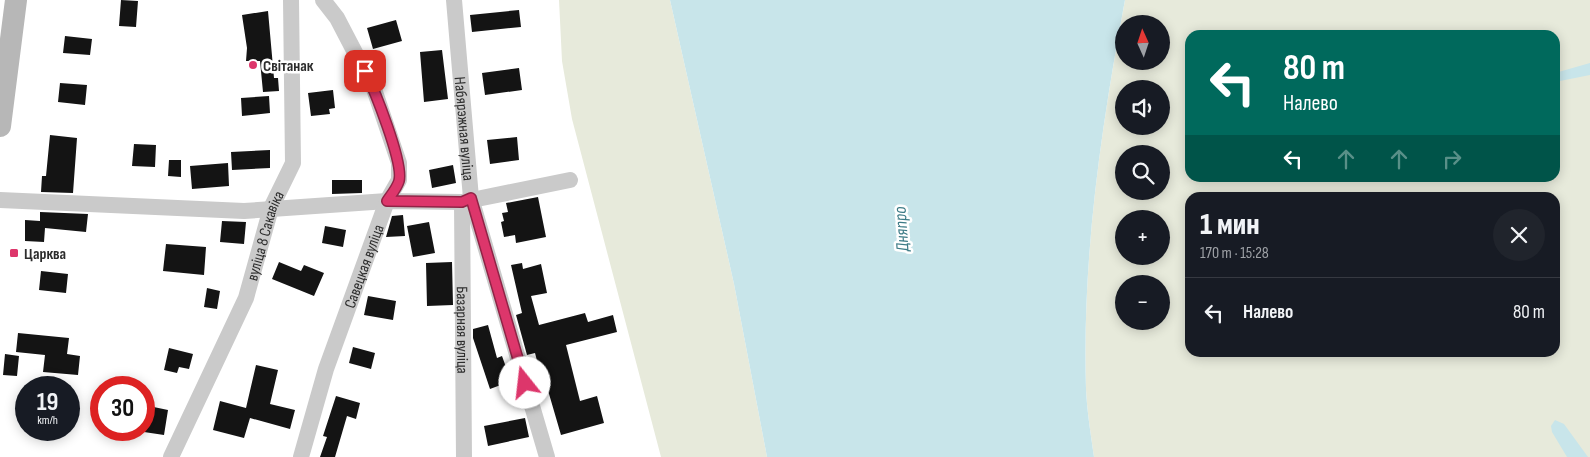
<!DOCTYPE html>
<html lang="ru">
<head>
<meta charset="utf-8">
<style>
	:root { --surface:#171b24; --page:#20242c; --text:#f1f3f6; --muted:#9ea1a6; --line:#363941 }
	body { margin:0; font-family:"Sofia Sans Condensed",sans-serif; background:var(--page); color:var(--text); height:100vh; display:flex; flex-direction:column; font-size:19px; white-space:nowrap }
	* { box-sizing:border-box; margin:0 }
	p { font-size:16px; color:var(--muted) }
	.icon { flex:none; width:28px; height:28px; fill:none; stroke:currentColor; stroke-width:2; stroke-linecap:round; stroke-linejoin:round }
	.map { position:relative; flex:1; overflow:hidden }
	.details { position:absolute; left:1185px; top:192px; width:375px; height:165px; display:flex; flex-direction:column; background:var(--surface); border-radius:15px; box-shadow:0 2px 12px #0003 }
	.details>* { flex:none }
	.guide { position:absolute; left:1185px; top:30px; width:375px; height:152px; border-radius:15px; box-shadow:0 2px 12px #0003; background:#00695c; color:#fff; overflow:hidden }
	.needle { width:32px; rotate:357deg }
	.fabs { position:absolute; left:1115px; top:15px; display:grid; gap:10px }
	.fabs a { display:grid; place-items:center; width:55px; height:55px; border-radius:50%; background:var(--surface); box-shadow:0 2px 12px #0003; font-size:25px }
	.speed { position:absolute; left:15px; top:376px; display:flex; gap:10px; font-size:25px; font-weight:700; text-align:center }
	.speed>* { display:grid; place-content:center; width:65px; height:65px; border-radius:50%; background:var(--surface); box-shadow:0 2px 12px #0003; line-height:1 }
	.speed small { font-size:12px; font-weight:400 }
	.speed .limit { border:8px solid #d22; background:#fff; color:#111 }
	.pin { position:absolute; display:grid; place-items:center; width:42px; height:42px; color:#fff; margin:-21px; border-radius:10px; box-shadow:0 2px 8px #0006 }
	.me { position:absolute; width:55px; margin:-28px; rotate:344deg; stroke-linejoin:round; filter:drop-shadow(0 0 4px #0008) }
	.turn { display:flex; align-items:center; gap:18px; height:105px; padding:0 15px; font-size:22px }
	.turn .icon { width:65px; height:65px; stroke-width:2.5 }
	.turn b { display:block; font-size:35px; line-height:42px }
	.lanes { display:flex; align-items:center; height:48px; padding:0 15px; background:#0003; justify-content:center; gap:25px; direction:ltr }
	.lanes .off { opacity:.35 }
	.round { display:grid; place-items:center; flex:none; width:52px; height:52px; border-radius:26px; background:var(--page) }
	.head { display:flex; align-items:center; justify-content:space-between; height:85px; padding:0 15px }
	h1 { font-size:30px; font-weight:800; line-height:38px }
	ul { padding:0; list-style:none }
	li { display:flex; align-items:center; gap:15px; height:70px; padding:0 15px; border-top:1px solid var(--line) }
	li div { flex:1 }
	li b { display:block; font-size:19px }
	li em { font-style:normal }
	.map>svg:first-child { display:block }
	.green { fill:#e7eadb; fill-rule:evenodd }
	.water { fill:#c8e5ea }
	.building { fill:#141414 }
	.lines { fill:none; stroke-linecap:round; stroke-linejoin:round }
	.minor { stroke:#cacaca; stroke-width:16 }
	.secondary { stroke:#b7b7b7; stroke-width:22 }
	.route-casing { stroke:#902346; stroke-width:12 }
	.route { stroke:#dd366b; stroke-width:9 }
	.poi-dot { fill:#dd366b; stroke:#fff; stroke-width:2 }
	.labels { text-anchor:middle; stroke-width:5; stroke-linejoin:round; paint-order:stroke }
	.poi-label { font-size:16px; font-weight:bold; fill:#2d2d2d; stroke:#fff; text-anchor:start }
	.street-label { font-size:16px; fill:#2d2d2d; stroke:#fff }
	.water-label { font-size:18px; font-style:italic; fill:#3d7b86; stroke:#fff }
</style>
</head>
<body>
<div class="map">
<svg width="1590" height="457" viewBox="0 0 1590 457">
	<rect width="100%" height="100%" fill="#fff"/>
	<path class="green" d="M 559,0 L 670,0 L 734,284 L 767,457 L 661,457 L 572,119 L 562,61 Z
		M 1125,0 L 1590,0 L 1590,457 L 1094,457 C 1091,435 1087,412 1086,389 C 1082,258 1101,128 1125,0 ZM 1124,24 L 1161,24 L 1161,61 L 1124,61 ZM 1190,35 L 1555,35 L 1555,178 L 1190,178 ZM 1124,89 L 1161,89 L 1161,126 L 1124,126 ZM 1124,154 L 1161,154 L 1161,191 L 1124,191 ZM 1190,198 L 1555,198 L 1555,352 L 1190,352 ZM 1124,219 L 1161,219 L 1161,256 L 1124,256 ZM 1124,284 L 1161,284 L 1161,321 L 1124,321 Z"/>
	<path class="water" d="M 670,0 L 1125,0 C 1101,128 1082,258 1086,389 C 1087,412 1091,435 1094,457 L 767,457 L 734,284 Z
		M 1590,63 L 1590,75 L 1555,82 L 1555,73 Z
		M 1555,420 L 1564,424 L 1588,457 L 1567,457 L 1552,432 L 1551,426 Z"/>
	<path class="building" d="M 121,0 L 138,1 L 136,27 L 119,26 Z
		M 519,10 L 521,27 L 472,32 L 470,15 Z
		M 268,11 L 274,78 L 278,78 L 279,91 L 263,92 L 260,61 L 246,61 L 247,48 L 242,15 Z
		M 396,20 L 402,41 L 373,49 L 367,28 Z
		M 65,36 L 92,39 L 90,55 L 63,53 Z
		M 442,50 L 448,99 L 424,102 L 420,52 Z
		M 519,68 L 522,90 L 485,95 L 482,73 Z
		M 60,83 L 87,85 L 85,105 L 58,102 Z
		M 333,90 L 335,108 L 329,109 L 330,114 L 311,116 L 308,93 Z
		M 269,96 L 270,113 L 242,116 L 241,98 Z
		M 50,135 L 77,138 L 73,193 L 41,192 L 42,176 L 46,176 Z
		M 517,137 L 519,160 L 490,164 L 487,140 Z
		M 134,144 L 156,145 L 155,167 L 132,166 Z
		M 270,150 L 270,168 L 232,170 L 231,152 Z
		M 169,160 L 181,160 L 181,177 L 168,176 Z
		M 228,163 L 229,186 L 192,189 L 190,166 Z
		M 453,165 L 456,183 L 432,188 L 429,170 Z
		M 332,180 L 362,180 L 362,193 L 332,194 Z
		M 538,197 L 546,237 L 516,243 L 515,235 L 504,237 L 501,222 L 504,221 L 502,213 L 508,212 L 506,203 Z
		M 40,212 L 88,214 L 86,232 L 45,228 L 44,242 L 25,241 L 25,220 L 40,221 Z
		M 403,215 L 405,236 L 386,237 L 392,216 Z
		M 222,221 L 246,222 L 244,244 L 220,242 Z
		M 429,222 L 435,253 L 413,257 L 407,226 Z
		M 325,226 L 346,230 L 343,247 L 322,243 Z
		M 166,244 L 206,247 L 204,275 L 163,271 Z
		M 279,262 L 301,271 L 304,265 L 324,273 L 314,296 L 272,279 Z
		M 452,262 L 453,305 L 427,306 L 426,263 Z
		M 522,263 L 523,269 L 541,264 L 547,293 L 531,296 L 539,325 L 585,313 L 588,322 L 613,315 L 617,332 L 566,345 L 580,401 L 597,396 L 604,423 L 561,435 L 547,387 L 544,388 L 535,353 L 527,355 L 516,315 L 522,313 L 511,265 Z
		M 41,271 L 68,274 L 66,293 L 39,290 Z
		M 207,288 L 220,291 L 217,309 L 204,307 Z
		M 368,296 L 396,301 L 393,320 L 364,315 Z
		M 488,325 L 497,358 L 502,356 L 511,381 L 490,389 L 473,338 L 473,329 Z
		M 18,333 L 69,338 L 67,354 L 80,356 L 78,375 L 43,372 L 45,355 L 16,352 Z
		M 353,347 L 375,353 L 371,369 L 349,363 Z
		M 169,348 L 193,354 L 189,369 L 179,367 L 177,373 L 164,370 Z
		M 5,354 L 19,356 L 17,376 L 3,375 Z
		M 256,365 L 278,370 L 270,404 L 295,410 L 290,429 L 250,418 L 244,438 L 213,430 L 220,401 L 246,408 Z
		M 336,396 L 360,403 L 356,419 L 347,416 L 335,457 L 320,457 L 327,437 L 323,436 Z
		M 144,405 L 168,410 L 164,435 L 144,432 Z
		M 525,418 L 529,437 L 488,446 L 484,426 Z"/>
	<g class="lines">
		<g class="minor">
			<path id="s1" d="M 454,0 L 471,198 L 547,457"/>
			<path d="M 0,200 L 244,211 L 387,201 L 462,202 L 570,180"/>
			<path id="s2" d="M 462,202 L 464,457"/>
			<path id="s3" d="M 171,457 L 246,298 L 271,208 L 293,163 L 291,0"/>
			<path id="s4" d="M 301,457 L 326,369 L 387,201 L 399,180 L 399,163 L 374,89 L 337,18 L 323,0"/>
		</g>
		<path class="secondary" d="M 0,126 L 16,0"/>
	</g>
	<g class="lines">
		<defs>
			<path id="route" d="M 365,71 C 374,89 404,163 399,181 C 397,188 391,195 387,201 L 462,202 L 471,198 L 525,383"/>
		</defs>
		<use href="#route" class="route-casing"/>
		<use href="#route" class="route"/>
	</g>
	<g class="poi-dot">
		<circle cx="253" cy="65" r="5"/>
		<rect x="9" y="248" width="10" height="10" rx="2.5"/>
	</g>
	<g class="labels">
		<g class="poi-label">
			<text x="263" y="71">Світанак</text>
			<text x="24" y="259">Царква</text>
		</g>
		<g class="street-label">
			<text dy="6" stroke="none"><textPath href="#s1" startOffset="129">Набярэжная вуліца</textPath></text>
			<text dy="6" stroke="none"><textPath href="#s3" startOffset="241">вуліца 8 Сакавіка</textPath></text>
			<text dy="6" stroke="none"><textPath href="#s4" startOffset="201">Савецкая вуліца</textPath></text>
			<text dy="6" stroke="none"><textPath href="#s2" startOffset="128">Базарная вуліца</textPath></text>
		</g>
		<g class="water-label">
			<text transform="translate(901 229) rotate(-94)" y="6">Дняпро</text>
		</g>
	</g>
</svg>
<div class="fabs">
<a><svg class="needle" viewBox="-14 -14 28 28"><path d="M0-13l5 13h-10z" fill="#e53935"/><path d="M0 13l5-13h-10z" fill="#9ea1a6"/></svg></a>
<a><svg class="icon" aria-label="sound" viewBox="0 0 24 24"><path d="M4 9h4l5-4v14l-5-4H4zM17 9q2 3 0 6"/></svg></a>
<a><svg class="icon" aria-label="search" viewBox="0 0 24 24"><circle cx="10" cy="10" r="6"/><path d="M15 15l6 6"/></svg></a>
<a>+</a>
<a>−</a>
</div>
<div class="speed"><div>19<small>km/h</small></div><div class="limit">30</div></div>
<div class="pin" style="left:365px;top:71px;background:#d93025"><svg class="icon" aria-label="arrive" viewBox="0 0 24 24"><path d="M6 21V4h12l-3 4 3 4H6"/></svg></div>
<svg class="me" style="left:525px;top:383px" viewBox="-20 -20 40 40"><circle r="19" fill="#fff"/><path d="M0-13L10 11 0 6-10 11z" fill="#dd366b"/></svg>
<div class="guide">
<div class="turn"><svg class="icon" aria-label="left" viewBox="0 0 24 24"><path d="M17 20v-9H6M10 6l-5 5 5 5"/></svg><div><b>80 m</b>Налево</div></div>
<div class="lanes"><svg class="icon" aria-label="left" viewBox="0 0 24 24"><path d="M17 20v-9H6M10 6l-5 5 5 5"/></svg><svg class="icon off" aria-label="ahead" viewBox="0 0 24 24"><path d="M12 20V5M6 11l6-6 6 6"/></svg><svg class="icon off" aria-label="ahead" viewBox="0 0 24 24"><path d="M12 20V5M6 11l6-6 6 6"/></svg><svg class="icon off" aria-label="right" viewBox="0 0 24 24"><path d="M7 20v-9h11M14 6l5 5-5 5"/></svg></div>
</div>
<section class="details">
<div class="head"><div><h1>1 мин</h1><p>170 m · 15:28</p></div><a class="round"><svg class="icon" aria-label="close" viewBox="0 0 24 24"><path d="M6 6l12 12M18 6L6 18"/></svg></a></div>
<ul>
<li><svg class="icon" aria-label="left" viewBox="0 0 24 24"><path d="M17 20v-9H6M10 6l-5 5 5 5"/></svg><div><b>Налево</b></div><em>80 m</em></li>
</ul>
</section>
</div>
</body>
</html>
